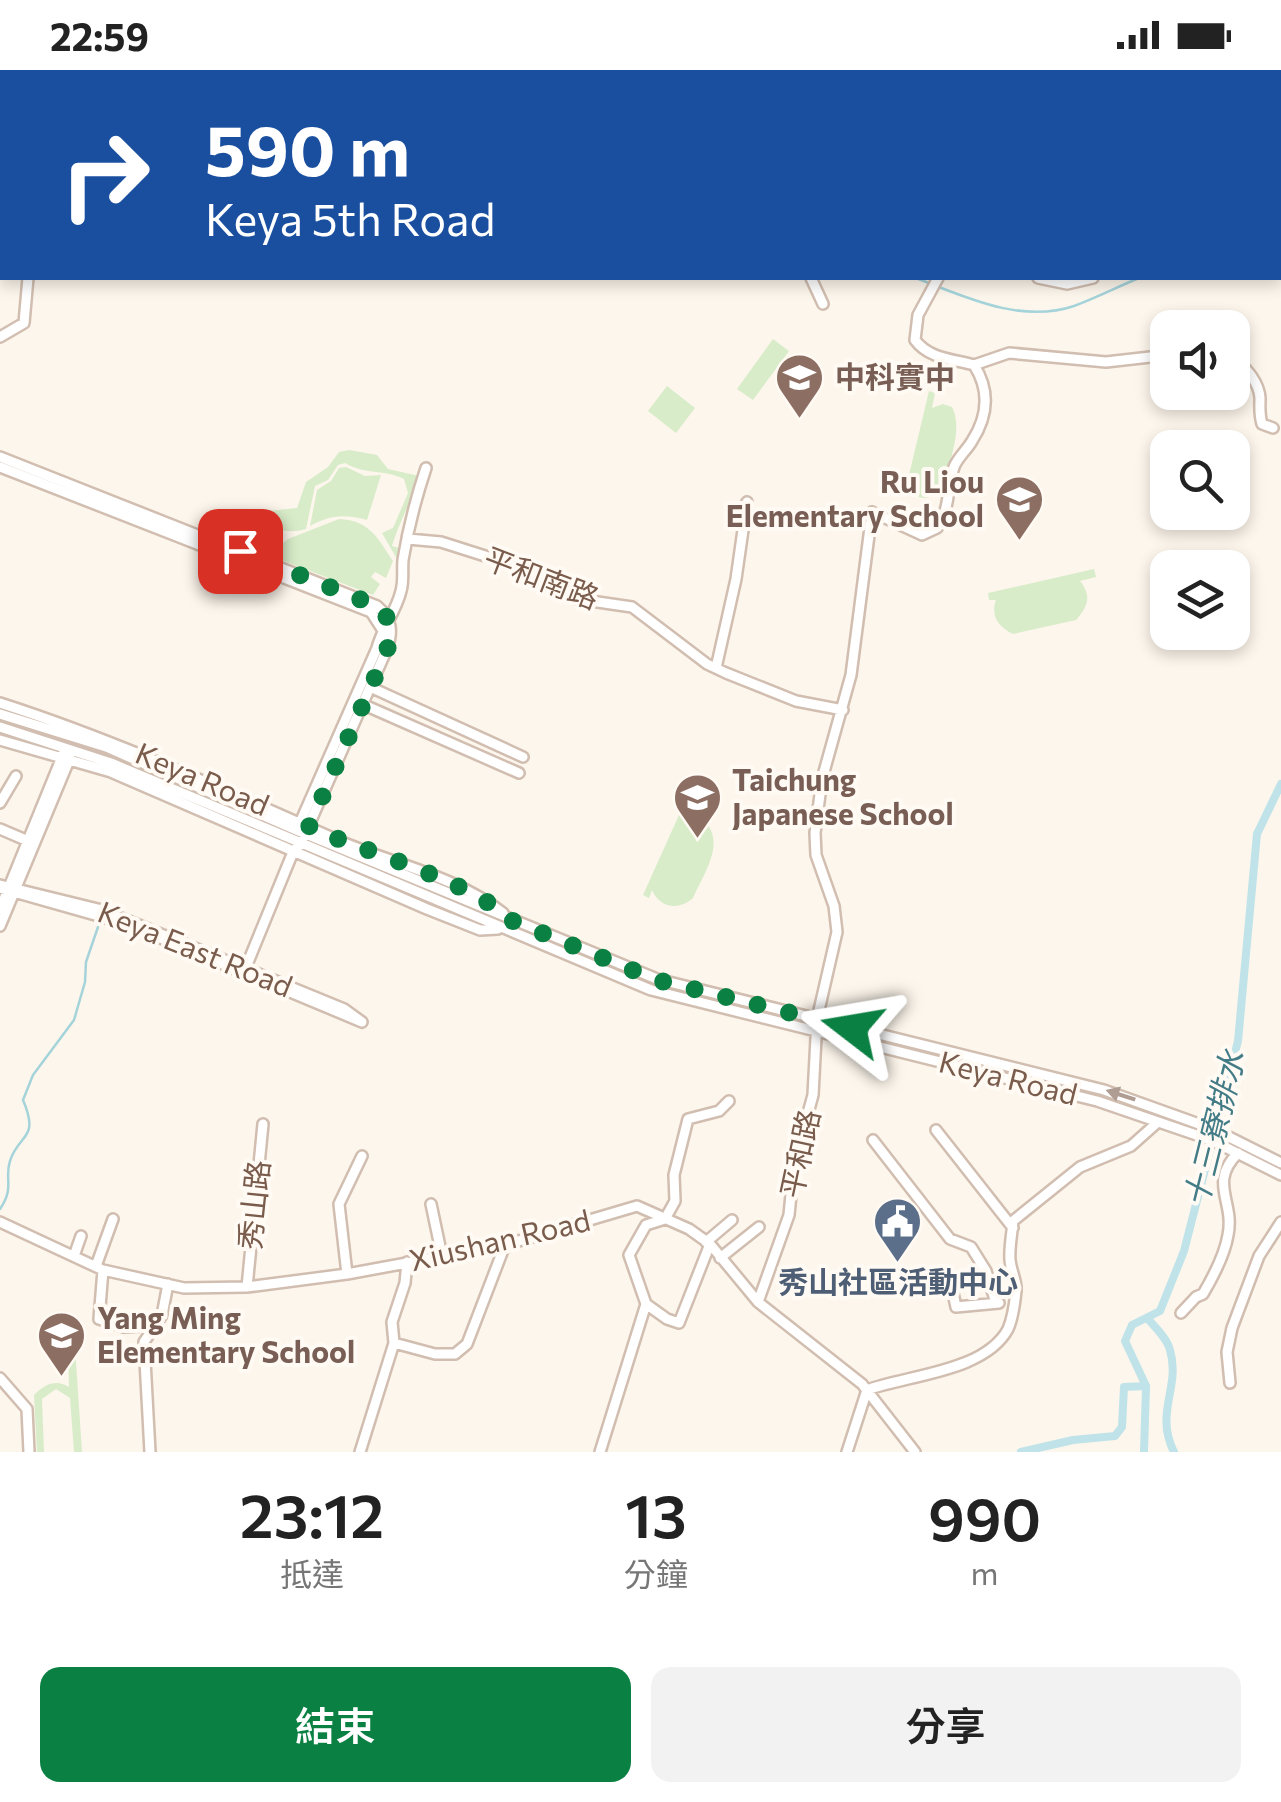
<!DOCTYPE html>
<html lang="zh-TW">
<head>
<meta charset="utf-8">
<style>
	:root { --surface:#fff; --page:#f2f2f2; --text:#222; --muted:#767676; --accent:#0b8043 }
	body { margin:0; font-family:Commissioner,"Noto Sans TC",sans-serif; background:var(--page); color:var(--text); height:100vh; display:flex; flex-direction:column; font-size:38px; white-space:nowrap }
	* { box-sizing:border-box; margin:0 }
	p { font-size:32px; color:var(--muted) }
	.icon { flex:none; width:55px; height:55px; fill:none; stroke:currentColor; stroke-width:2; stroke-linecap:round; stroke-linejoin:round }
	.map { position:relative; height:1382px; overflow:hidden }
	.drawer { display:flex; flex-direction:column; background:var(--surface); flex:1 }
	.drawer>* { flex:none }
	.top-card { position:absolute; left:0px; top:0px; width:1282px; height:210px; box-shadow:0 5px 15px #0003; background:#1a4fa0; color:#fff; overflow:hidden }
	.tools { position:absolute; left:1150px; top:240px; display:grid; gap:20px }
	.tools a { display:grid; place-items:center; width:100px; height:100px; border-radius:20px; background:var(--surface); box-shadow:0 5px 15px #0003; font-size:50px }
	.pin { position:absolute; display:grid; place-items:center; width:85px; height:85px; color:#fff; margin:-42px; border-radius:20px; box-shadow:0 5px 15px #0006 }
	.me { position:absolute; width:110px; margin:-55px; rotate:284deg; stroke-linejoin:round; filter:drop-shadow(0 0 8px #0008) }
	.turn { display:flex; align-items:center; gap:35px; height:210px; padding:0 40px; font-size:45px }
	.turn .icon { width:130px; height:130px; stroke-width:2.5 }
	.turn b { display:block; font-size:70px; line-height:85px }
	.eta { display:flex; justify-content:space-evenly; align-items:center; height:170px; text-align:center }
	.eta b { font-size:60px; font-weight:600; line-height:70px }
	.cta { display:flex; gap:20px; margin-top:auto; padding:20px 40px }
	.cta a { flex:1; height:115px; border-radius:20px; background:var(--accent); color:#fff; font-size:40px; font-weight:600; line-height:115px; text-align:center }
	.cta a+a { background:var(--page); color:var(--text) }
	.status { display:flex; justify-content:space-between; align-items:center; height:70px; padding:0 50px; background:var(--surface); direction:ltr }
	.status svg { height:28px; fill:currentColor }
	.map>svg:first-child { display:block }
	.green { fill:#d8ecc9 }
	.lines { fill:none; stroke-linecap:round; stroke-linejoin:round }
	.stream { stroke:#a5d3da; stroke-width:2.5 }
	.canal { stroke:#bfe3e8; stroke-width:8 }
	.minor-casing { stroke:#d1beb0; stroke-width:14 }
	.minor { stroke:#fff; stroke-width:9 }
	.oneway { fill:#af9d94 }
	.route { stroke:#0b8043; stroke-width:18; stroke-dasharray:0 32.4 }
	.labels { text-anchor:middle; stroke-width:8; stroke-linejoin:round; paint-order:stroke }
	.education-label { font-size:30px; font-weight:bold; fill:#785e54; stroke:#fffaf3; text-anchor:start }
	.street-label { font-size:30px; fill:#7a5c4d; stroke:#fffaf3 }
	.service-label { font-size:30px; font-weight:bold; fill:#4e5e75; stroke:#fffaf3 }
	.water-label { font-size:32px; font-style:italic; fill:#437c86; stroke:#fffaf3 }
</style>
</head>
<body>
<div class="status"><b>22:59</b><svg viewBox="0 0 49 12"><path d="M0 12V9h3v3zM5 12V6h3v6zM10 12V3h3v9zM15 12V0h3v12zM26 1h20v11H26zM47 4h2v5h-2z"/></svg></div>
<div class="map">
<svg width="1281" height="1382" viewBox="0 0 1281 1382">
	<rect width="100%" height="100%" fill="#fdf6ec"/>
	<path class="green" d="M 773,269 L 789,281 L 753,330 L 737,319 Z
		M 667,316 L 695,338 L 676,363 L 648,341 Z
		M 929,321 L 935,323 L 932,338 L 943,334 L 952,337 C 964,360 948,397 940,421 C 931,429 919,431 911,421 L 909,427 L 904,426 Z
		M 349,380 L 377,385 L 388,399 L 419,406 C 412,431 399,452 392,476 L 399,478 L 397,489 L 382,463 L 393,458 L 408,423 L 404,409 C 384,399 365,405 345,393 L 338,395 L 328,410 L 315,416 L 306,459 C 286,465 270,459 258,442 L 297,438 L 306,412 L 328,397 L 339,382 Z
		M 346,397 L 365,406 L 381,405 L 367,450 C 344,444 331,445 310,456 L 317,420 L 331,411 L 339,398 Z
		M 339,449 C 370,450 378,469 393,491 L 386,508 L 375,502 L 371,507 L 380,514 L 373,525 L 268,485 L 288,469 Z
		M 1094,499 L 1096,507 L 1080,511 C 1092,526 1088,536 1076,550 L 1013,564 C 999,557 990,546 996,530 L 989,530 L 988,523 Z
		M 688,725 L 694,727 L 684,750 L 705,752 C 726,773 703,805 693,828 C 678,841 660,838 652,820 L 649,828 L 643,825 Z
		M 68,1277 L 75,1277 L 82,1382 L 74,1382 L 70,1328 L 56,1319 L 42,1329 L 44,1382 L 37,1382 L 34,1325 C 45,1314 56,1309 69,1317 Z"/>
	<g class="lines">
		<path class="stream" d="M 267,0 L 270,2
			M 86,2 L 89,0
			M 1280,159 L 1281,159
			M 0,201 L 2,198
			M 916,208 C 965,227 1021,254 1074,236 C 1096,228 1117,217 1139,208
			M 0,1139 C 15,1117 4,1109 10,1091 C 19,1063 40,1070 23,1030 L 33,1005 L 74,950 L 85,912 L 86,892 L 98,857"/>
		<path class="canal" d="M 1147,1248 C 1155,1257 1167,1268 1170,1280 C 1181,1318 1154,1342 1174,1382
			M 1021,1382 L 1073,1370 L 1115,1366 L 1122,1357 L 1124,1317 L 1146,1316
			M 1144,1382 L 1146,1316 L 1125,1271 L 1132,1255 L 1160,1241 L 1184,1181 L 1238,971 L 1257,764 L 1281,714"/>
		<defs>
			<path id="minor" d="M 23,0 L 25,0
				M 249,0 L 254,2
				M 702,0 L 710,2
				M 891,0 L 899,2
				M 1237,0 L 1237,2
				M 405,2 L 406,0
				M 550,2 L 551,0
				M 718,2 L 719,0
				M 804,2 L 804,0
				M 956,2 L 957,0
				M 1180,2 L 1180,0
				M 1280,48 L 1281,48
				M 1280,142 L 1281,142
				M 811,208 L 823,234
				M 1038,208 L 1067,214 L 1093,208
				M 0,267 L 24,253 L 28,208
				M 1232,284 C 1243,296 1259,310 1260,328 C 1260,337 1259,344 1262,354 L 1273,358
				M 974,295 L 1009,283 L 1106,292 L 1168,285
				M 0,387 L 377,536 C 392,549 393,561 387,579 L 301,773 L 293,782 L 244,902
				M 0,397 L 371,542 L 382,559
				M 408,469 L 441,472 L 523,498 L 536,504 L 550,517 L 577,529 L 632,537 L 707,594 L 726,603 L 796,631 L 843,640
				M 716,598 L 736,509 L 747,432
				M 370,617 L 523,687
				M 0,633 C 115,670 224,720 335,769 C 389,793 455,805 503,843
				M 362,634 L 519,703
				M 0,644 L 106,677 L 296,760 L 657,909 L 1104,1020 L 1213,1059 L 1281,1093
				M 0,657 L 111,693 L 651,920 L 1097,1031 L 1211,1070 L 1281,1105
				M 0,670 L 111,702 L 427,839 L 480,860 L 498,859
				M 0,733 L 16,706
				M 299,755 L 377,578 C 382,558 396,542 401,521 C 404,511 402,500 403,490 C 408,459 416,428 426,398
				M 0,759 L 28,771
				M 0,815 L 98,839 L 129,851 L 344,939 L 362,952 L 127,854 L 0,818
				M 0,839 L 64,682
				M 0,856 L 70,688
				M 936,1060 L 1013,1158
				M 873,1070 L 950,1169 L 971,1177 L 986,1201 L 996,1233
				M 431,1134 L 442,1186
				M 0,1152 L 103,1200 L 184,1218 L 247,1217 L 347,1204 L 505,1175 L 637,1136 L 689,1159 L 710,1174 L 758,1232 L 862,1314 L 915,1382
				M 706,1172 L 732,1150
				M 74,1186 L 81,1166
				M 720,1188 L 759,1157
				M 96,1196 L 113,1149
				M 103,1200 L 99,1249 L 124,1257 L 158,1255
				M 347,1204 L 339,1134 L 362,1086
				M 949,1204 L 956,1237 L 999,1233
				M 247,1217 L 263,1054
				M 758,1232 L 789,1145 L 794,1094 L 813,1025 L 817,949 L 837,862 L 834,836 L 816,785 L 815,763 L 822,709 L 851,605 L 872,442 L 922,465 L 937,458 C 950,440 947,418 954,397 C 958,387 967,380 972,371 C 988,346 990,320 974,295 C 953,289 929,289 915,270 L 918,245 L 938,208
				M 646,1234 L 629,1185 L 646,1155 L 665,1149 L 675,1131 L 674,1105 L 688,1049 L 719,1041 L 729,1031
				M 1181,1243 L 1196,1227 L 1203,1224 C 1213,1207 1225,1184 1228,1165 C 1235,1131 1208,1113 1238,1083
				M 394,1273 L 435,1284 L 455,1284 L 467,1274 L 505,1175
				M 0,1308 L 27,1339 L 29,1382
				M 1230,1313 L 1227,1282 L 1232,1258 L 1259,1186 L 1281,1152
				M 867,1320 C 907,1305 985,1302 1008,1259 C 1012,1250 1015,1231 1016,1221 C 1017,1211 1011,1201 1010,1190 C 1009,1178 1012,1164 1013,1151 L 1080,1097 L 1131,1076 L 1158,1052
				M 150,1382 L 144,1272 L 162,1245 L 168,1214
				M 360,1382 L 394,1273 L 392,1252 L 405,1213 L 407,1192
				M 600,1382 L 646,1234 L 667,1249 L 679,1253 L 710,1174
				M 847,1382 L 867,1320"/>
		</defs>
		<use href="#minor" class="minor-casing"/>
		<use href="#minor" class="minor"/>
	</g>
	<defs><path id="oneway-solid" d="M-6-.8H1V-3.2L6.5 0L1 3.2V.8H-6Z" transform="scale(2.5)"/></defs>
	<use class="oneway" href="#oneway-solid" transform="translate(1121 1025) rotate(-162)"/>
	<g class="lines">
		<path class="route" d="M 240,481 L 377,536 C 392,549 393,561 387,580 L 309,757 C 355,778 479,814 508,849 L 657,910 L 852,958"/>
	</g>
	<defs>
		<symbol id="school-pin" viewBox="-11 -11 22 30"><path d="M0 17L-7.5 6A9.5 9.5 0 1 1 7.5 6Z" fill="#8d6e63" stroke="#fffaf3"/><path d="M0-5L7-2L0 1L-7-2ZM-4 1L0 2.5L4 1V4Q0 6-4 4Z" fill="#fff"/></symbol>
		<symbol id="civic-pin" viewBox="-11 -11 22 30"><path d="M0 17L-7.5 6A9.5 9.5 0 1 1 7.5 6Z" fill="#5c6f8a" stroke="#fffaf3"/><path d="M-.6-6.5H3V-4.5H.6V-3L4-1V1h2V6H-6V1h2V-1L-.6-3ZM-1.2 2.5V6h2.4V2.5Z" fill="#fff"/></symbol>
	</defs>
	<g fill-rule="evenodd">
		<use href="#school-pin" x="772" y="280" width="55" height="75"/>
		<use href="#school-pin" x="992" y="402" width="55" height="75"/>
		<use href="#school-pin" x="670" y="700" width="55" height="75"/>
		<use href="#civic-pin" x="870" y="1124" width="55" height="75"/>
		<use href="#school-pin" x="34" y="1238" width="55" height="75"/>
	</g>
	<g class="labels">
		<g class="education-label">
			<text x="835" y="318">中科實中</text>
			<text x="984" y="423" text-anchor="end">Ru Liou<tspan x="984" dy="34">Elementary School</tspan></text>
			<text x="732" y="721">Taichung<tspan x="732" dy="34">Japanese School</tspan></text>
			<text x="97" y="1259">Yang Ming<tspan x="97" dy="34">Elementary School</tspan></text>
		</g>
		<g class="street-label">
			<text transform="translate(541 509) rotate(21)" y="10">平和南路</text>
			<text transform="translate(202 710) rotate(23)" y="10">Keya Road</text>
			<text transform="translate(195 880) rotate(22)" y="10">Keya East Road</text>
			<text transform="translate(1008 1009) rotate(14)" y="10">Keya Road</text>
			<text transform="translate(801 1084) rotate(-78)" y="10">平和路</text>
			<text transform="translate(255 1135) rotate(-84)" y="10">秀山路</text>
			<text transform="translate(500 1171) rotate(-13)" y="10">Xiushan Road</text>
		</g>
		<g class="service-label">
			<text x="898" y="1223">秀山社區活動中心</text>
		</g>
		<g class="water-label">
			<text transform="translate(1215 1059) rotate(-76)" y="11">十三寮排水</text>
		</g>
	</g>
</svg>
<div class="tools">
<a><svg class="icon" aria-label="sound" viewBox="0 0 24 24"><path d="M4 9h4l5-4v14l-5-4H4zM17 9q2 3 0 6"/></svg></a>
<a><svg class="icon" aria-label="search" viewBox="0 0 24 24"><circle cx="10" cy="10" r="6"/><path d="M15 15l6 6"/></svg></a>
<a><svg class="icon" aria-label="layers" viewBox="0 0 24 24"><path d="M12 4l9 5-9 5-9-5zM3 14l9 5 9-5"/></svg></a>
</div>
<div class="pin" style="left:240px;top:481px;background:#d93025"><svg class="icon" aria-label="arrive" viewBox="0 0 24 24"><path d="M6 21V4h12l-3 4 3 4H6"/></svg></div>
<svg class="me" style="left:852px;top:958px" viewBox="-20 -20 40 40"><path d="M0-17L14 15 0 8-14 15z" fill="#0b8043" stroke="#fff" stroke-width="4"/></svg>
<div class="top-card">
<div class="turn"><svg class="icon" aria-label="right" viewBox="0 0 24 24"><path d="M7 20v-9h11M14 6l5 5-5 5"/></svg><div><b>590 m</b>Keya 5th Road</div></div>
</div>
</div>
<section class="drawer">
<div class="eta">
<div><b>23:12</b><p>抵達</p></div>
<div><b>13</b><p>分鐘</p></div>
<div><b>990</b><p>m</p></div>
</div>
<div class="cta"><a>結束</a><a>分享</a></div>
</section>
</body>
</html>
